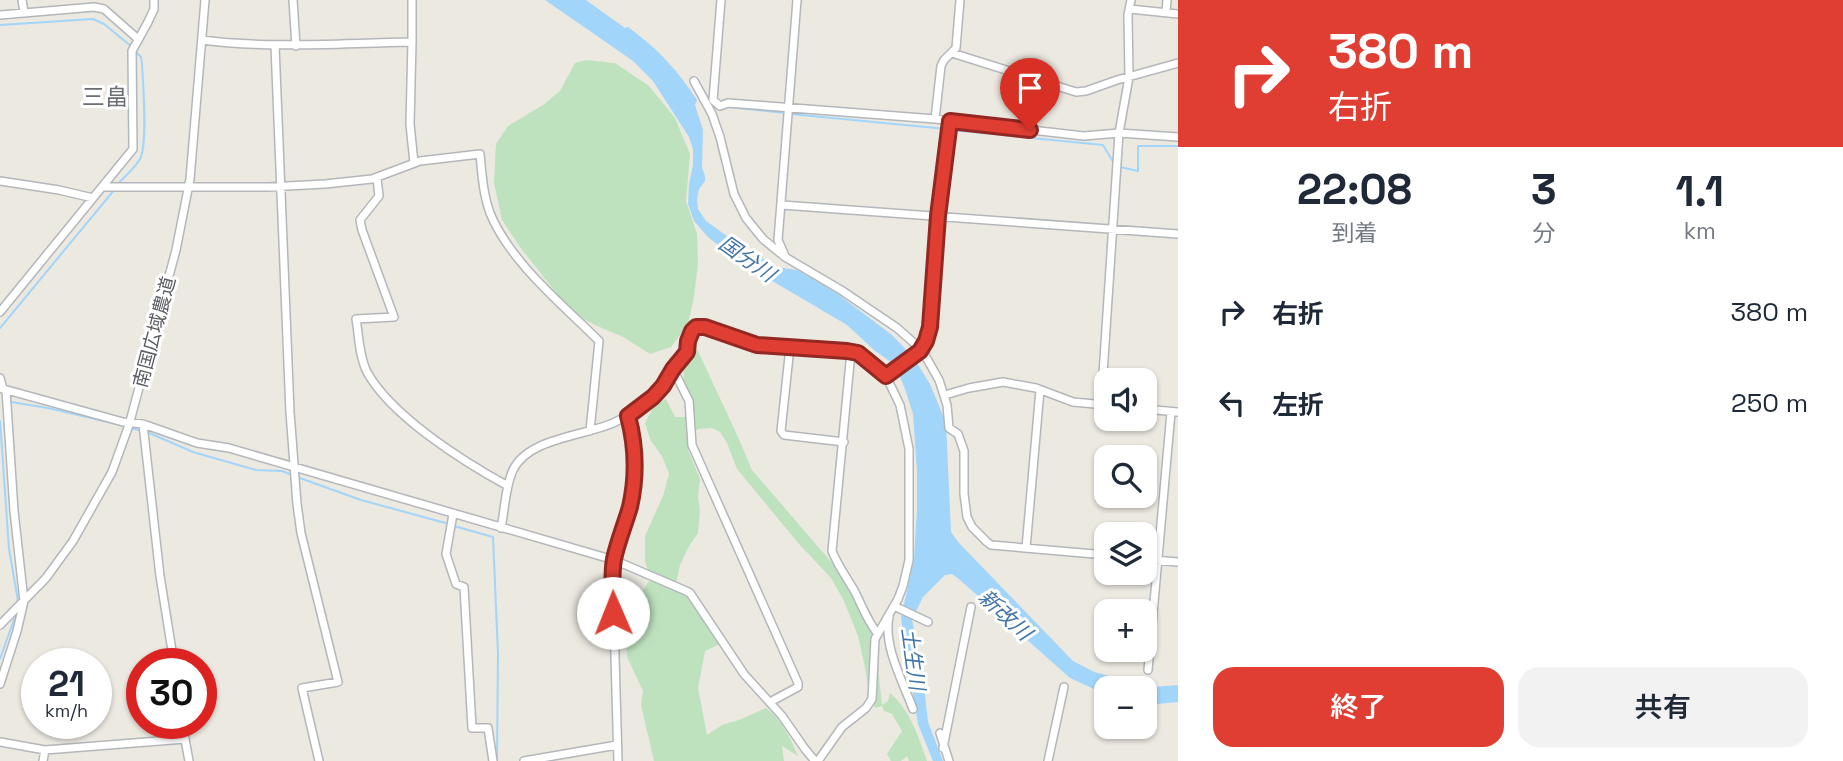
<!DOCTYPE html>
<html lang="ja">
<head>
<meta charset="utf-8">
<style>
	:root { --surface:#fff; --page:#f2f2f3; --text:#1f2937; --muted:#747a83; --accent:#e03e33 }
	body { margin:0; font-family:"Space Grotesk","Noto Sans JP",sans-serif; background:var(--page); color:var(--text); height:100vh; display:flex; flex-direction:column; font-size:26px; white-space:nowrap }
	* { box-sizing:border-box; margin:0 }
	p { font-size:23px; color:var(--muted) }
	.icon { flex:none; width:38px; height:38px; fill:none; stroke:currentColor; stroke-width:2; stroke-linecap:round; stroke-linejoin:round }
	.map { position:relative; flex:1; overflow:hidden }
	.drawer { display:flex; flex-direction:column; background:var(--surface); width:665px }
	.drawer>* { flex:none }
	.hud { background:#e03e33; color:#fff; overflow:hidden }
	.buttons { position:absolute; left:1094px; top:368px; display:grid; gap:14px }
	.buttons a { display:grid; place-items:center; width:63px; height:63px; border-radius:14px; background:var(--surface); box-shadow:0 2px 5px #0004; font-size:35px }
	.speed { position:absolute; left:21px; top:648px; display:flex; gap:14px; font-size:35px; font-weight:700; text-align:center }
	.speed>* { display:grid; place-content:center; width:91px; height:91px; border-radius:50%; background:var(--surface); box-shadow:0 2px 5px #0004; line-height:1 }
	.speed small { font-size:18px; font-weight:400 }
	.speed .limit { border:10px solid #d22; background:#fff; color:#111 }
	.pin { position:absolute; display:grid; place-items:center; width:60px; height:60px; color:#fff; margin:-72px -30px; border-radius:50% 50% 50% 0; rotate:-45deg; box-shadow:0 0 7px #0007 }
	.pin .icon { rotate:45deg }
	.me { position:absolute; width:77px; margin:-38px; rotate:359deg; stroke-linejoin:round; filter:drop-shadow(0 0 5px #0008) }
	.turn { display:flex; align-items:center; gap:24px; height:147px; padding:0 35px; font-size:32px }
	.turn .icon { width:91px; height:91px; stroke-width:2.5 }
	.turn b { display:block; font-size:49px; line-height:60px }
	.eta { display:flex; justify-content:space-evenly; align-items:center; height:119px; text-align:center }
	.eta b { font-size:42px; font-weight:600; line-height:49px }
	.action { display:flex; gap:14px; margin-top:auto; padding:14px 35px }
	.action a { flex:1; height:80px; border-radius:21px; background:var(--accent); color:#fff; font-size:28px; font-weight:600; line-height:80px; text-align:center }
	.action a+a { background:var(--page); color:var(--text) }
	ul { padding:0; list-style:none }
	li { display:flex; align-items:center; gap:21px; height:91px; padding:0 35px }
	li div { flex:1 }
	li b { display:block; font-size:26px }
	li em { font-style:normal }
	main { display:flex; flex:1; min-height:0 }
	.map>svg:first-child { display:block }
	.green { fill:#bee2be }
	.water { fill:#a2d5fa }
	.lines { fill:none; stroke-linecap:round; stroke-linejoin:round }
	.stream { stroke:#a2d5fa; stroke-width:2 }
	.minor-casing { stroke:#b3b7bb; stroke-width:10 }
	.minor { stroke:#fff; stroke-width:7 }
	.route-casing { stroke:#922821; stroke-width:18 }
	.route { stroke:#e03e33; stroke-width:12 }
	.labels { text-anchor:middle; stroke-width:6; stroke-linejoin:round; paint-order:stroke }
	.street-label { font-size:19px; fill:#595d61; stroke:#fff }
	.water-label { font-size:21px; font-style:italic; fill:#4276ab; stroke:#fff }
	.quarter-label { font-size:23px; fill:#6a6f73; stroke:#fff }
</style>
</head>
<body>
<main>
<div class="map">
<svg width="1178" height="761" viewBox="0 0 1178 761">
	<rect width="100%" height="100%" fill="#ece9e1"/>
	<path class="green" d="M 586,60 L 615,63 L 649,86 L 675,118 L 690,154 L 686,201 L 697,234 L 698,263 L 694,297 L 688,324 L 671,347 L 650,354 L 623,337 L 595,325 L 571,312 L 520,247 L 502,220 L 494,183 L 496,144 L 508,126 L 543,105 L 560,91 L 575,63 Z
		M 690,341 L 696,347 L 705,366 L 738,437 L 752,470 L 833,564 L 850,590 L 875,640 L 882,705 L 888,701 L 890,693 C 911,711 918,736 927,761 L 909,761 L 907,756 L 901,761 L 891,761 L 887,754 L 902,731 L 892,714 L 884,711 L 882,706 L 875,708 L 870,698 L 864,663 L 858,636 L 843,599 L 831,578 L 799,544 L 737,469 L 727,443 L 720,432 L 712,428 L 698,429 L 692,435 L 688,450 L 700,479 L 698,497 L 700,510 L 698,533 L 689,546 L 680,565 L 675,588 L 687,597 L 720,644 L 705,651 L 698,688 L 707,735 L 722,725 L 739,720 L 766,708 C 783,721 790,738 798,756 L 782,746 L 784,761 L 654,761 L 641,705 L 643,691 L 627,657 L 626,634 L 634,605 L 651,578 L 645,562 L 645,536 L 663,496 L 669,474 L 662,456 L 651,441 L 645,423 L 655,404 L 666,399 L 675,417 L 685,417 C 691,400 686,399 684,382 C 683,367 685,355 690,341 Z"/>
	<path class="water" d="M 545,0 L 586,0 L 625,28 L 628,27 C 658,49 676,68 697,100 L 695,105 L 703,130 L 702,167 L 705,176 L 705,181 L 699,189 L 697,200 L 698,209 L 706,221 L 748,251 L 761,257 L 776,267 L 797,270 L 835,292 L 892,335 L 913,357 L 930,384 L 946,423 L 951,532 L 959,543 L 1073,661 L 1094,672 L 1153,687 L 1178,685 L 1178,702 L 1157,704 L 1145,701 L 1144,688 L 1106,688 L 1106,693 L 1094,689 L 1070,678 L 960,580 L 952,574 L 945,575 L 923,597 L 912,620 L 922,668 L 928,722 L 943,761 L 933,761 L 918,724 L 901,618 L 914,559 L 917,510 L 917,471 L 913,414 L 905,389 L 895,365 L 874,350 L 847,325 L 740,262 L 708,237 L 694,221 L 688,204 L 689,184 L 693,165 L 693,149 L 689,137 L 653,81 L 633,61 Z"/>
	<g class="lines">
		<path class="stream" d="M 0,25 L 93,19 L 104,24 L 132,47
			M 729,107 L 785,113
			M 791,114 L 946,129
			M 951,130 L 1103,145 L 1115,165
			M 1120,167 L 1138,171 L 1138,146 L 1178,146
			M 118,184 C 125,176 135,168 140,159 C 148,144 143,84 142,64 L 141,57 L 135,51
			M 0,328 L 115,189
			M 11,402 L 48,408 L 125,426
			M 0,421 L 9,549 L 18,601
			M 131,428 L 142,431
			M 147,432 L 193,452 L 256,470 L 282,471 L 292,475
			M 297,477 L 361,500 L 449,524
			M 454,526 L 493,537 L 498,654 L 497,761
			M 0,659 L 16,614"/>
		<defs>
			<path id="minor" d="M 22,0 L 24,12
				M 293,0 L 296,46
				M 721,0 L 713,100 L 720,106 L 728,103 L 935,119 L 1084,136 L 1119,133 L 1178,137
				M 1130,9 L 1178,14
				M 1166,12 L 1167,0
				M 0,15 L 94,7 L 104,9 L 138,39
				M 202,40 C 273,49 340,43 412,42 L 410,124 L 414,163
				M 412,42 L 412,0
				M 275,46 L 290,412 L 297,504 L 301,533 L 338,682 L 302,688 L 319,761
				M 952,53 L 1076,92 L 1086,91 L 1117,80 L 1178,63
				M 694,81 L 712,114 L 720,137 L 734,194 L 746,218 L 763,239 L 785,257 L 841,290 L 897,328 L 922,350 L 939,380 L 947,405 L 949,428 L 958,434 L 964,451 L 964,494 L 967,517 L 972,527 L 987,542 L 991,545 L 1106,555
				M 935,119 L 941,66 L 944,60 L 956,48 L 960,0
				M 377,178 L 379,196 L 360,220 L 362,230 L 394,317 L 356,319 C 359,336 359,356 367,372 C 391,416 464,462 508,486
				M 0,181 L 59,190 L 93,198
				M 103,187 L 268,187 L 325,184 L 372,179 L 420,161 L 480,154 C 482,174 483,194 490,213 C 510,262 562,304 599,341 L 590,431
				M 782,205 L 1178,234
				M 785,256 L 778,240 L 797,0
				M 0,312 L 133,149 L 132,51 L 148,22 L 154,9 L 154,0
				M 790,347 L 781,431 L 784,435 L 844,442
				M 851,352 L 832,551 C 838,566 847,578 855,592 C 863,608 866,618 877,633
				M 673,369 L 689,401 L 692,445 L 798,683 L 798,687 L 770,702
				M 886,376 L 920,351 L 926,341 L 930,327 L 938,216 L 950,121
				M 0,378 L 3,389
				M 0,388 L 123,422 L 143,424 L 197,443 L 229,448 L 614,560 L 684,590 L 690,593 L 744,674 L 782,716 L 805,749 L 815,761
				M 945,395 L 969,388 L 1003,382 L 1036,388 L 1073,402 L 1106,405
				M 1101,404 L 1119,133 L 1129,77 L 1128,15 L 1131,0
				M 1144,409 L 1178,412
				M 143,424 L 160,576 L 174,663
				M 453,514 L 446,554 L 456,584 L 464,587 L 472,728 L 488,728 L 493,761
				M 501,528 C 505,509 505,487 513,470 C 528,438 584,436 613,423 C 627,417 639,409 650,400 C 660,391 665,380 672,369 C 676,364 683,359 686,353 C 689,347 687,339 691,332 C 695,327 699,327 705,327 L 757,345 L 847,351 L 858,353 L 886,376 L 900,405 L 909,449 L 909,560 L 903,586 L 898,599 L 875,639 L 872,699 L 866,708 L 842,727 L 818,761
				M 1026,548 L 1040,390
				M 1144,559 L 1178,562
				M 894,606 L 928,622
				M 889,617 C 883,646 903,682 913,709
				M 0,625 L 46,578 L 73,541 L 112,472 L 129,425 L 176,250 L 190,179 L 205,0
				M 1148,670 L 1171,412
				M 0,684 L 17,631 L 24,601 L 14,511 L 6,390
				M 182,723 L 189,761
				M 940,733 L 949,761
				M 0,742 L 45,750 L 185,739
				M 943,748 L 971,607
				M 43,761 L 45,750
				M 524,761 L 617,745
				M 618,761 L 613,586 C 613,578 612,568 614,559 C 618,534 630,511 634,486 C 638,463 634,438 628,416
				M 1048,761 L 1064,687"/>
		</defs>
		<use href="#minor" class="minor-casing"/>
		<use href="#minor" class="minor"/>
	</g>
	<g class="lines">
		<defs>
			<path id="route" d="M 613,613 C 613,595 611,576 614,559 C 618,541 625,524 630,507 C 637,476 636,446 628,416 L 653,397 L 663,386 L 673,369 L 687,352 L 688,341 L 692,331 L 696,327 L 705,327 L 757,345 L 847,351 L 858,353 L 886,376 L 920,351 L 926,341 L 930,327 L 938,216 L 950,121 L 1030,130"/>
		</defs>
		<use href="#route" class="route-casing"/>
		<use href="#route" class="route"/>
	</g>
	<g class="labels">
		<g class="street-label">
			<text transform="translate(154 332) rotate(-75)" y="7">南国広域農道</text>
		</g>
		<g class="water-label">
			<text transform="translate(747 259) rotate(35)" y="7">国分川</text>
			<text transform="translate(1005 615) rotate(43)" y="7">新改川</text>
			<text transform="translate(913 659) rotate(82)" y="7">土生川</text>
		</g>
		<g class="quarter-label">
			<text x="105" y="105">三畠</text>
		</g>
	</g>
</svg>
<div class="buttons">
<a><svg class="icon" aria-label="sound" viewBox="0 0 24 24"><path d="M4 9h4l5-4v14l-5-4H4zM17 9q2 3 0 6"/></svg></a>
<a><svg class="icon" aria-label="search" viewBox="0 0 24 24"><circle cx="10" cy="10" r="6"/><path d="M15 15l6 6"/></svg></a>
<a><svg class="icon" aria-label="layers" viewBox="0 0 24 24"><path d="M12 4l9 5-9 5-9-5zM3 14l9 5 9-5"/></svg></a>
<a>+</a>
<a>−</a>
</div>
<div class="speed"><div>21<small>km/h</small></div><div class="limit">30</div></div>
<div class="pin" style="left:1030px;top:130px;background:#d93025"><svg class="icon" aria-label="arrive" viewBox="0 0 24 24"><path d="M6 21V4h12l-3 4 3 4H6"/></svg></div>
<svg class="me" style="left:613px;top:613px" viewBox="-20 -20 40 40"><circle r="19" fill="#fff"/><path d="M0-13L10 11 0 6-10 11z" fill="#e03e33"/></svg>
</div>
<section class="drawer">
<div class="hud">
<div class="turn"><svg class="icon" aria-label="right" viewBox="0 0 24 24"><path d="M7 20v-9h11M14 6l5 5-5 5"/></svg><div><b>380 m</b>右折</div></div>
</div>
<div class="eta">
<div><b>22:08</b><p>到着</p></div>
<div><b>3</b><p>分</p></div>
<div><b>1.1</b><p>km</p></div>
</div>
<ul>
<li><svg class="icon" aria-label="right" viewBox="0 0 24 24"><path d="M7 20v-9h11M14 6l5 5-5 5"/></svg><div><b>右折</b></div><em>380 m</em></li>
<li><svg class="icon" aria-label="left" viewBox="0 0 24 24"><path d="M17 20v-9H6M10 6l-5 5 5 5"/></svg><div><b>左折</b></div><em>250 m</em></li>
</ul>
<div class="action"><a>終了</a><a>共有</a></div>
</section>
</main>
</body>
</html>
